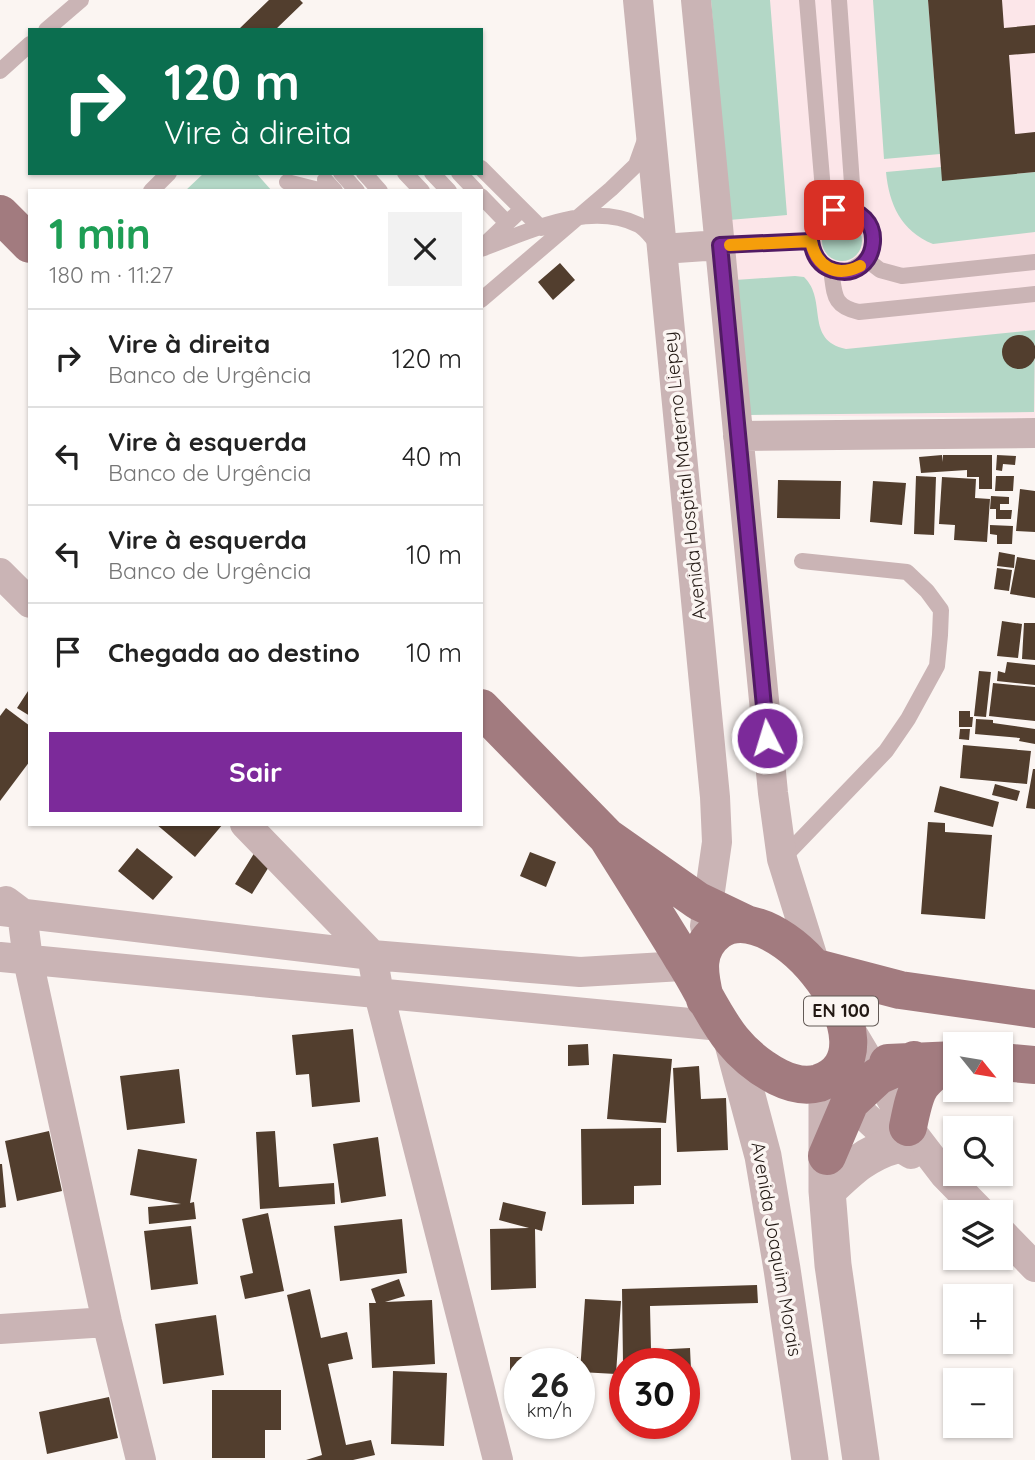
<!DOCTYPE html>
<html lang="pt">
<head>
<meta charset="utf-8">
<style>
	:root { --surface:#fff; --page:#f2f2f2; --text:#222; --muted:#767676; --line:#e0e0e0; --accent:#7c2a9a }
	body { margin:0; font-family:Quicksand,sans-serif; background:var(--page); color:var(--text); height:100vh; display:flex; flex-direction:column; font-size:26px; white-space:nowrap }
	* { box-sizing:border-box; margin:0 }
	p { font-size:23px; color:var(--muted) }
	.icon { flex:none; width:38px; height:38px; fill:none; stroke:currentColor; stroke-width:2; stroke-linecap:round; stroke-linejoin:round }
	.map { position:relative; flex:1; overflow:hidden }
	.details { position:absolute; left:28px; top:189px; width:455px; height:637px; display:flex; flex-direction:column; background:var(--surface); border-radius:0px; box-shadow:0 2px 5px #0004 }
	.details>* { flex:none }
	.guide { position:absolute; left:28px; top:28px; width:455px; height:147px; border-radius:0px; box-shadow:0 2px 5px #0004; background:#0b6e4f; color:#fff; overflow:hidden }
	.needle { width:46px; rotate:120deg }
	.tools { position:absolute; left:943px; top:1032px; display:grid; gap:14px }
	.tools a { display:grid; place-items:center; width:70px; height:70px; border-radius:0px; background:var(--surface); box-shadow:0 2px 5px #0004; font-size:35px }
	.speed { position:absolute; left:504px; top:1348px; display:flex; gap:14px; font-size:35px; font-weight:700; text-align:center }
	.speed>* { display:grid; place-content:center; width:91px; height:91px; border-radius:50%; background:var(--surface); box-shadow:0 2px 5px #0004; line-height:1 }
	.speed small { font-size:18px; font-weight:400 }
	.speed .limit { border:10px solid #d22; background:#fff; color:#111 }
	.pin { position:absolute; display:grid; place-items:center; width:60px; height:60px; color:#fff; margin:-30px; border-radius:14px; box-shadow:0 4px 10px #0006 }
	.me { position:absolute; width:77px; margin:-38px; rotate:355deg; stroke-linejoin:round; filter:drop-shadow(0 0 5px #0008) }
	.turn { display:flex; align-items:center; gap:24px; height:147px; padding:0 21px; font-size:32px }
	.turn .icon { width:91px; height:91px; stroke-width:2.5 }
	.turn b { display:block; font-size:49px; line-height:60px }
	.round { display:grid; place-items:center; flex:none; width:74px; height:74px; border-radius:0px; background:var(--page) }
	.headline { display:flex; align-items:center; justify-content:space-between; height:119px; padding:0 21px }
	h1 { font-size:42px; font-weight:700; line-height:52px; color:#1e9e55 }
	.button { display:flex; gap:14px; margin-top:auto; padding:14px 21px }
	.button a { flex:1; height:80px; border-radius:0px; background:var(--accent); color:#fff; font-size:28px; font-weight:700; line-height:80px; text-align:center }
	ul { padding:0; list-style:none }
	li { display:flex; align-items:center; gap:21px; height:98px; padding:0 21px; border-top:2px solid var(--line) }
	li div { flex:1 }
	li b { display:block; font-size:26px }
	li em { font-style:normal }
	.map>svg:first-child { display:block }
	.medical { fill:#fce6e9 }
	.green { fill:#b3d7c6 }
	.building { fill:#523e2e }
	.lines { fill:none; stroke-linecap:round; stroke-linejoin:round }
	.service { stroke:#cab4b5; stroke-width:16 }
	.minor { stroke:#cab4b5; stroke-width:30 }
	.tertiary { stroke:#cab4b5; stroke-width:37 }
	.primary { stroke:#a27b7f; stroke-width:38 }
	.route-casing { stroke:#511b64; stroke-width:18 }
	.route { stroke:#7c2a9a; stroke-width:12 }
	.slow { stroke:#f59e0b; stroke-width:12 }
	.labels { text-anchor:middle; stroke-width:7; stroke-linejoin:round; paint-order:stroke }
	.shield { fill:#fbf5f2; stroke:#635a56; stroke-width:2 }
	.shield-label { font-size:18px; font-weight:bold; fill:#221813 }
	.street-label { font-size:19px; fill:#221813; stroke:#fbf5f2 }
</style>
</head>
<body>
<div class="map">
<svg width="1035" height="1460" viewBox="0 0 1035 1460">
	<rect width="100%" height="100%" fill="#fbf5f2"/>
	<path class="medical" d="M 711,0 L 1035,0 L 1035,418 L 748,415 Z"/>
	<path class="green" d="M 711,0 L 770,0 L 787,215 L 729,220 Z
		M 873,0 L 928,0 L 940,154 L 884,159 Z
		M 941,167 L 943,180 L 1035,172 L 1035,232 L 933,244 C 901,231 889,204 886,172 Z
		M 204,173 L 256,173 L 272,191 L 185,191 Z
		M822 241a20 20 0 1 1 40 0a20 20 0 1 1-40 0Z
		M 795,276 L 804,277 C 828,300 804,340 846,349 L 1035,330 L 1034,412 L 748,415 L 735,280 Z"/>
	<path class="building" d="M 269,0 L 300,0 L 303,3 L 275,30 L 238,30 Z
		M 928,0 L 1002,0 L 1004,28 L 1035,25 L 1035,53 L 1009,55 L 1015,134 L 1035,132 L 1035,172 L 942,181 Z
		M 560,263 L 575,280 L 553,300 L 538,282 Z
		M1002 352a17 17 0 1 1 34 0a17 17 0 1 1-34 0Z
		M 942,455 L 942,462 L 943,455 L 992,455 L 992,489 L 979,489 L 979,477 L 967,477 L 967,470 L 921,473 L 919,457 Z
		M 997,455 L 1016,456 L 1015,465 L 1003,464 L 1002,471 L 996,470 Z
		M 916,476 L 936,477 L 934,535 L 914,534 Z
		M 996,476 L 1014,476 L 1013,491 L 995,491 Z
		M 942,477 L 976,479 L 975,498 L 990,499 L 987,542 L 954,540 L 955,525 L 939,524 Z
		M 778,480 L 841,481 L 840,519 L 777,518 Z
		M 873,481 L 906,483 L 902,525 L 870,522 Z
		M 1020,489 L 1035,491 L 1035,532 L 1016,531 Z
		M 991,496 L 1009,497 L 1009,504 L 1000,504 L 1000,510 L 1012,510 L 1011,519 L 996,519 L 996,509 L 990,509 Z
		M 990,525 L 1013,526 L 1012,544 L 997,544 L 997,535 L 990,534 Z
		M 999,552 L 1015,555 L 1014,568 L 997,566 Z
		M 1017,557 L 1035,560 L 1035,598 L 1010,594 Z
		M 997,568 L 1012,570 L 1009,591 L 994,589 Z
		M 1002,621 L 1022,624 L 1018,658 L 997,656 Z
		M 1024,623 L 1035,623 L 1035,660 L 1022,659 Z
		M 1007,662 L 1035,665 L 1035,685 L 997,681 L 998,671 L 1005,673 Z
		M 979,671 L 991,672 L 986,717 L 974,716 Z
		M 993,683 L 1035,687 L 1035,721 L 989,716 Z
		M 30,688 L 30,716 L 17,708 Z
		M 6,708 L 30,726 L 30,761 L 0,801 L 0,716 Z
		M 959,711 L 970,711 L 970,717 L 973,717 L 972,727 L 959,727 Z
		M 976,719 L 993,720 L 993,723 L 1035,729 L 1035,744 L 1019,741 L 1020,738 L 975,734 Z
		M 960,729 L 970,729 L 969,740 L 959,739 Z
		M 963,745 L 1031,751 L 1027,784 L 960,778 Z
		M 1033,769 L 1035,769 L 1035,809 L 1026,808 Z
		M 995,784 L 1020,791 L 1017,801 L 992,795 Z
		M 940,786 L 999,802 L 993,827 L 934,812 Z
		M 928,822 L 945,823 L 945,832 L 992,835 L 985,919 L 921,914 Z
		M 156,824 L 223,824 L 195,857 Z
		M 258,847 L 275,857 L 252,894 L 235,884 Z
		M 137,848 L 173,877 L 153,900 L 118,871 Z
		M 530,852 L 556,862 L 546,887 L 520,876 Z
		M 353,1029 L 360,1102 L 312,1107 L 309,1074 L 296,1075 L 292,1035 Z
		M 588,1044 L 589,1065 L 568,1066 L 568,1045 Z
		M 613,1054 L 672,1059 L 666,1123 L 607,1119 Z
		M 699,1066 L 701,1099 L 726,1098 L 728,1150 L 677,1152 L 673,1068 Z
		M 179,1069 L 185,1123 L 127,1130 L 120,1076 Z
		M 661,1128 L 661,1185 L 634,1186 L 634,1204 L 582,1205 L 581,1129 Z
		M 49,1131 L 62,1191 L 17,1201 L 5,1141 Z
		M 275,1131 L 279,1187 L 334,1183 L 335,1204 L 260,1209 L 256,1132 Z
		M 378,1137 L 386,1196 L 341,1203 L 333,1144 Z
		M 138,1149 L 197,1159 L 190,1203 L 194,1202 L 196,1219 L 149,1224 L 148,1207 L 181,1204 L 130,1195 Z
		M 0,1164 L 2,1164 L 6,1207 L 0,1208 Z
		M 503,1202 L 546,1212 L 542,1231 L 535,1229 L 536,1288 L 491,1290 L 490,1229 L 529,1228 L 499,1220 Z
		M 268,1213 L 284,1291 L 245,1299 L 240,1276 L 253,1273 L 242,1219 Z
		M 402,1219 L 407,1273 L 340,1281 L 334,1226 Z
		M 191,1226 L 198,1284 L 151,1290 L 144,1231 Z
		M 399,1279 L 405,1296 L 385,1302 L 432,1300 L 435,1364 L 372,1368 L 369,1303 L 376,1303 L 371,1289 Z
		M 757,1285 L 758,1303 L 650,1306 L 651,1350 L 690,1348 L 691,1370 L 684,1370 L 684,1363 L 623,1363 L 622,1289 Z
		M 310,1289 L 321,1338 L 347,1332 L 353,1359 L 328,1364 L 346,1445 L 371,1440 L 375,1455 L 353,1460 L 306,1460 L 322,1455 L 287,1295 Z
		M 585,1299 L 621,1301 L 616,1374 L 580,1372 Z
		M 216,1315 L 224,1375 L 163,1384 L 155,1324 Z
		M 510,1357 L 578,1357 L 578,1363 L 520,1363 L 520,1377 L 510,1377 Z
		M 393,1371 L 447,1373 L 444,1446 L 391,1444 Z
		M 212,1390 L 281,1390 L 281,1430 L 265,1430 L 265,1458 L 212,1458 Z
		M 109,1397 L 118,1438 L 47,1454 L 39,1412 Z"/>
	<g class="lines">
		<path class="service" d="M 807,0 L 825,214
			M 46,30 L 81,0
			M 0,71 L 30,44
			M 481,168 L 541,228
			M 341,173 L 357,191
			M 364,173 L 380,191
			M 405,173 L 422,191
			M 432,173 L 449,191
			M 459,173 L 476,191
			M 325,180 L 335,191
			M 287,182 L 315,189
			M 151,191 L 169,173
			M 481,196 L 507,223
			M 811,241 C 815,218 831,205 854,212
			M 720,245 L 811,241 C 823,310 913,245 854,212 L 839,0
			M 483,246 L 522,209
			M 481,249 C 529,232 588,200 639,225 C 646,229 652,238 658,244
			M 867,260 L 880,270 L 902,276 L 1035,262
			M 831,270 C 835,294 832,306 859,312 L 1035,294
			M 481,300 L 611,189 L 636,165 L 645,140
			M 782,859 L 886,751 L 908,719 L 937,666 L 940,635 L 941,610 L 927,591 L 907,572 L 802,561"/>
		<path class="minor" d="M 638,0 L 715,797 L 717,842 L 705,926
			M 696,0 L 773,793 L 782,859 L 816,968
			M 662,249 L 720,245
			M 738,436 L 1035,433
			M 0,573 L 30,603
			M 245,824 L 372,955 L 379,994 L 498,1460
			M 6,901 L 22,913 L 28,960 L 107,1322 L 141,1460
			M 0,911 L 372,955 L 580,972 L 699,965
			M 0,957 L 721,1026
			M 845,1021 L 908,1127 L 944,1174 L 982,1213
			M 835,1088 L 896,1145 L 911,1154
			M 1001,1232 L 1035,1267
			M 0,1329 L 107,1322"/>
		<path class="tertiary" d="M 732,1040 L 763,1156 L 782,1269 L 810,1460
			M 827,1080 L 827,1191 L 833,1265 L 861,1460
			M 827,1191 C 849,1170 866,1153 896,1145"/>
		<path class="primary" d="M 0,214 L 30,244
			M 481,708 L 607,837 L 698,901 L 746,924
			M 607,837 C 632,877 658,918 683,959 C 714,1007 723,1048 778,1077 C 790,1083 805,1087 819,1083 C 906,1052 777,889 718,931 C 694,949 699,974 705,999
			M 816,968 L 900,990 L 1035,1009
			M 1001,1062 L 1035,1065
			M 888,1063 L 956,1060
			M 908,1127 C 916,1087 917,1084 950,1060
			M 827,1156 L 850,1102 L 878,1076 L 914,1060"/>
	</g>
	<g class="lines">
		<defs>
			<path id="route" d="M 767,738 L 720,245 L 811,241 C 813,255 819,266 833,270 C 880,285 892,203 834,210"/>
		</defs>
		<use href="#route" class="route-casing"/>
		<use href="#route" class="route"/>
		<path class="slow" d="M 730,245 L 811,241 C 816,267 836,278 860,266"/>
	</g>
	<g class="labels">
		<rect class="shield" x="804" y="996.5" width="74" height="29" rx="5"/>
		<g class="shield-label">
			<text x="841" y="1017">EN 100</text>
		</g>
		<g class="street-label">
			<text transform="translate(684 476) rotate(-96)" y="7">Avenida Hospital Materno Liepey</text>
			<text transform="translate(777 1249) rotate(80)" y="7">Avenida Joaquim Morais</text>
		</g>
	</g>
</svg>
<div class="tools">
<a><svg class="needle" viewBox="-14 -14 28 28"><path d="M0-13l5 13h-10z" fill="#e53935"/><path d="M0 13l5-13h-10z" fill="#767676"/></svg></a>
<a><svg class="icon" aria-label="search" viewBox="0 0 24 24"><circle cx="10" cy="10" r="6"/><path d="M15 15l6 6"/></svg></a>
<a><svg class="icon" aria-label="layers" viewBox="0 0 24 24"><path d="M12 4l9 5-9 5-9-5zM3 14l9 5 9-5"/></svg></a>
<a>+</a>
<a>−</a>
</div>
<div class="speed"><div>26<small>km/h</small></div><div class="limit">30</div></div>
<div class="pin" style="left:834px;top:210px;background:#d93025"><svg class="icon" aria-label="arrive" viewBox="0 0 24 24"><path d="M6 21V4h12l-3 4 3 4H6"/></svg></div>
<svg class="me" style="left:767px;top:738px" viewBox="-20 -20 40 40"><circle r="17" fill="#7c2a9a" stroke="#fff" stroke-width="3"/><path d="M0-11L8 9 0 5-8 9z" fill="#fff"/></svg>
<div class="guide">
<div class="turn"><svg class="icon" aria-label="right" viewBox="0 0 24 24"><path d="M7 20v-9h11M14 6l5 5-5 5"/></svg><div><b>120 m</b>Vire à direita</div></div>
</div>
<section class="details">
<div class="headline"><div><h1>1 min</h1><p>180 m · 11:27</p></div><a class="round"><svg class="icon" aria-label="close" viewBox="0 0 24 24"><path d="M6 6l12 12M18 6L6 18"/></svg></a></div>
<ul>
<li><svg class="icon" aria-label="right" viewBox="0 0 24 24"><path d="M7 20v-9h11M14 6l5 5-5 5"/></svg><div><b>Vire à direita</b><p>Banco de Urgência</p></div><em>120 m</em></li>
<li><svg class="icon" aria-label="left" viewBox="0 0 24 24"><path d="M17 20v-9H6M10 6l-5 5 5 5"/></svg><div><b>Vire à esquerda</b><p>Banco de Urgência</p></div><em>40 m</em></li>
<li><svg class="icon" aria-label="left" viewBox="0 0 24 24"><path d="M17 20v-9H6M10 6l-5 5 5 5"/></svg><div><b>Vire à esquerda</b><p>Banco de Urgência</p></div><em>10 m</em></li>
<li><svg class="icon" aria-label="arrive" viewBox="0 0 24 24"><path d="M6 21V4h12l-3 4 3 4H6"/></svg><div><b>Chegada ao destino</b></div><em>10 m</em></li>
</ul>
<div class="button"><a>Sair</a></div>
</section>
</div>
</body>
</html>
